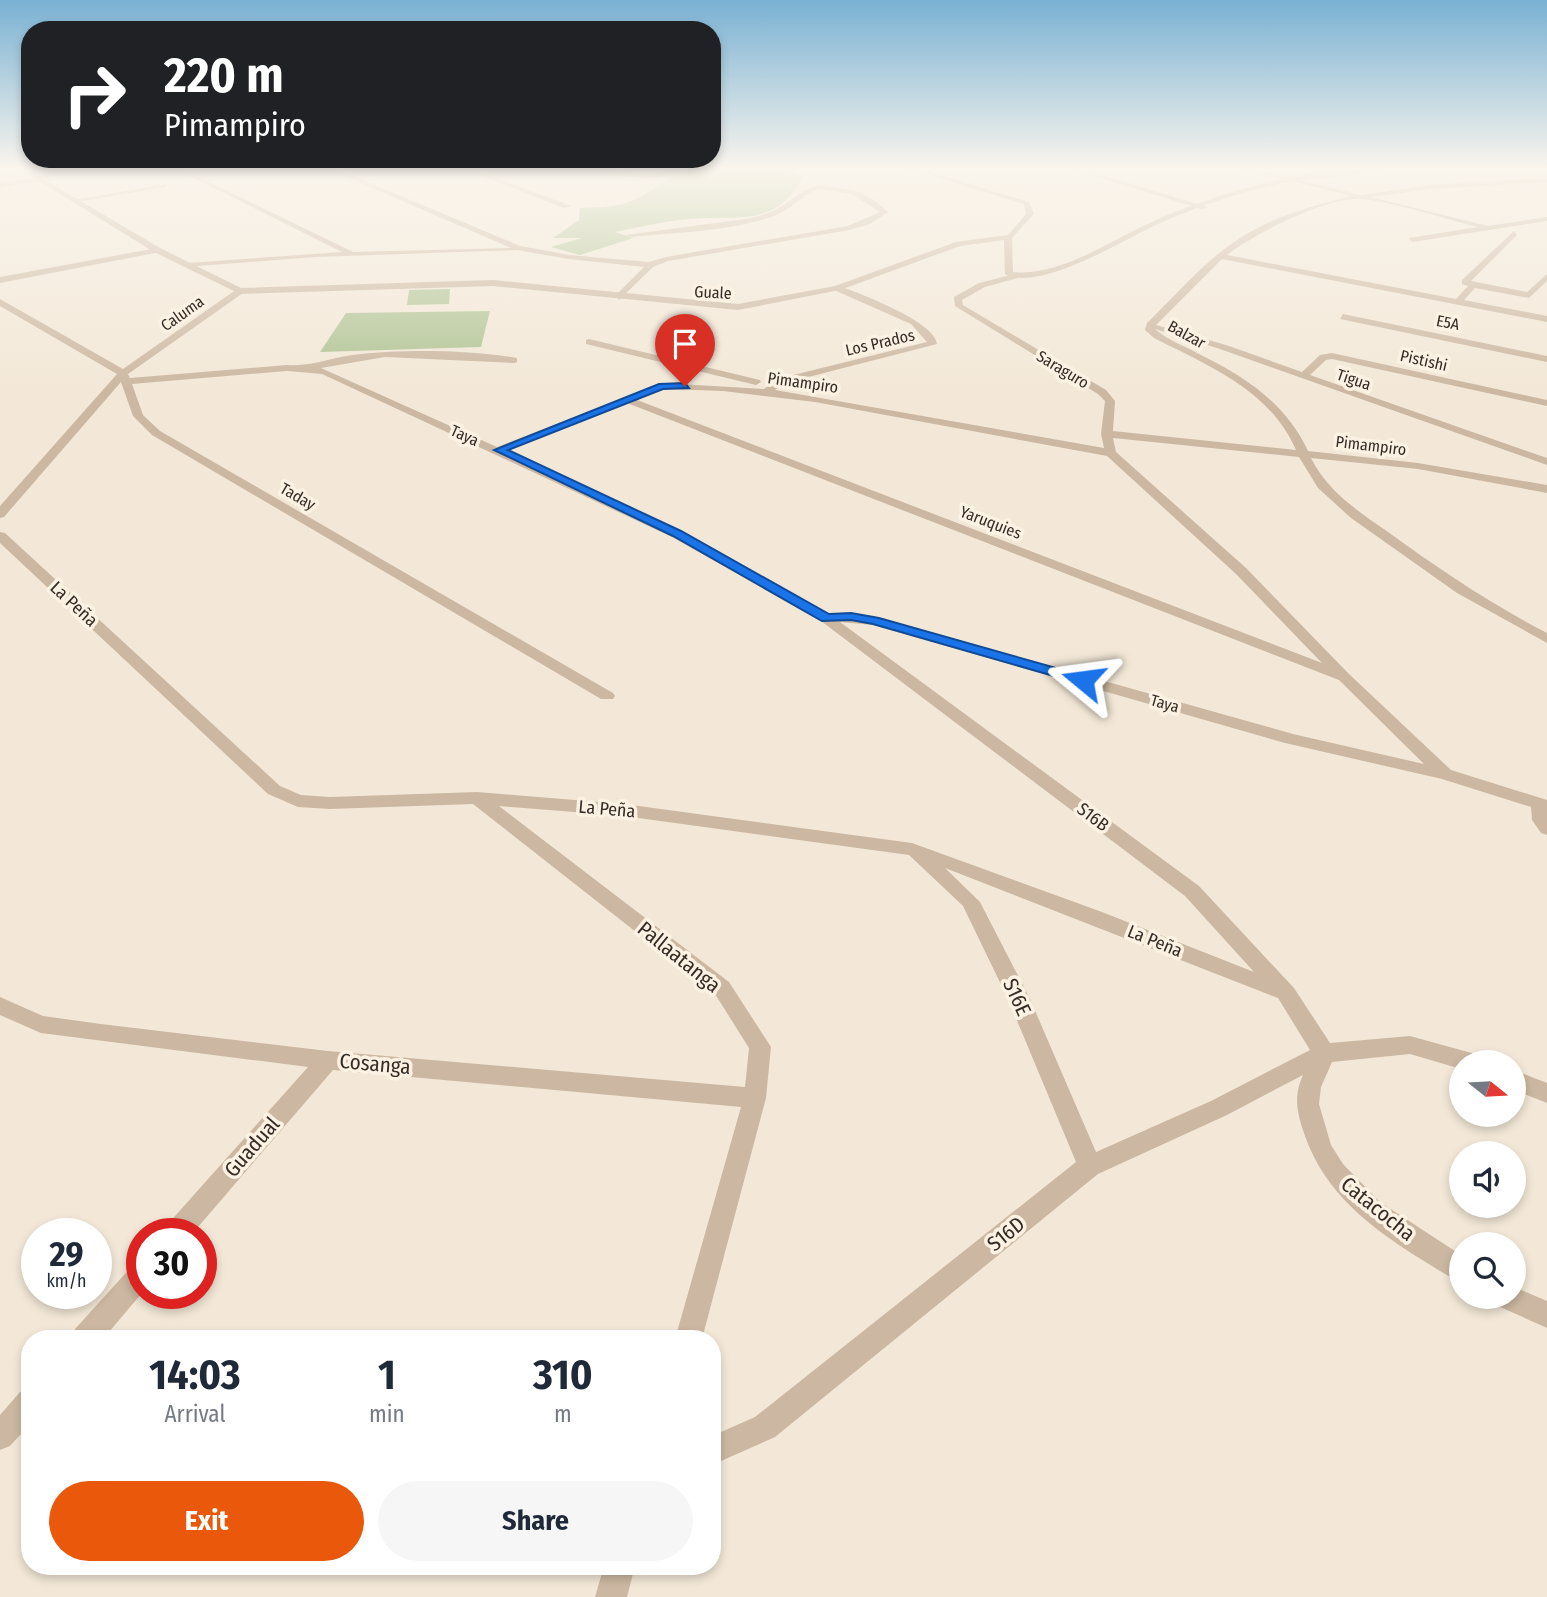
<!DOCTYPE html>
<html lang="en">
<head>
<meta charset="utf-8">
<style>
	:root { --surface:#fff; --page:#f6f6f7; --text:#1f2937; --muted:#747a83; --accent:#ea580c }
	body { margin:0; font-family:"Fira Sans Condensed",sans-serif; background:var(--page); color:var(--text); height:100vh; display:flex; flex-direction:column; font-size:26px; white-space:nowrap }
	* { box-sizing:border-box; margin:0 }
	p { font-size:23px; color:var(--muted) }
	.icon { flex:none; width:38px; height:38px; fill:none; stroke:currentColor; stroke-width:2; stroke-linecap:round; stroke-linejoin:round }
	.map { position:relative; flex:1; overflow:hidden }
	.sheet { position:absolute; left:21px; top:1330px; width:700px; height:245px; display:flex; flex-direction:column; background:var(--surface); border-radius:28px; box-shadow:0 4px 10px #0003 }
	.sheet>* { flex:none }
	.hud { position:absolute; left:21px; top:21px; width:700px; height:147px; border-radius:28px; box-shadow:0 4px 10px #0003; background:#202124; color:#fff; overflow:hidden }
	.needle { width:46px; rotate:108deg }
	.tools { position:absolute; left:1449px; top:1050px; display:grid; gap:14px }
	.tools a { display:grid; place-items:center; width:77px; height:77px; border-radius:50%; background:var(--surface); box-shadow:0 4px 10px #0003; font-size:35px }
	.speed { position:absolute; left:21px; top:1218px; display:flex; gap:14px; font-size:35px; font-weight:700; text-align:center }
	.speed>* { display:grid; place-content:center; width:91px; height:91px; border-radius:50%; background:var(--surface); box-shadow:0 4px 10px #0003; line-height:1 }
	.speed small { font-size:18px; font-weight:400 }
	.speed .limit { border:10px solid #d22; background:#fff; color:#111 }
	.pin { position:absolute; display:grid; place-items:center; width:60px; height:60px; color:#fff; margin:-72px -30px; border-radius:50% 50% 50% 0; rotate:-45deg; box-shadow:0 0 7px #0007 }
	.pin .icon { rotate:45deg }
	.me { position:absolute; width:77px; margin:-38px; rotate:286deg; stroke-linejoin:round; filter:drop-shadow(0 0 5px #0008) }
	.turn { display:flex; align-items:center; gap:24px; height:147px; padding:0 28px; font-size:32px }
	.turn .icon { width:91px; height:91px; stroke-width:2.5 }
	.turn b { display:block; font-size:49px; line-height:60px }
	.eta { display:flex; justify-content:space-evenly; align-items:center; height:119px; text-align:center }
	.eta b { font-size:42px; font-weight:700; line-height:49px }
	.cta { display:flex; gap:14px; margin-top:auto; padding:14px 28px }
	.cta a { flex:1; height:80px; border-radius:42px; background:var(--accent); color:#fff; font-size:28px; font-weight:700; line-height:80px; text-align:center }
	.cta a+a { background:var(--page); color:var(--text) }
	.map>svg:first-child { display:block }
	.green { fill:#b1c495 }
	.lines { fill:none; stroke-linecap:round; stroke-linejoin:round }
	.minor { fill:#ccb8a2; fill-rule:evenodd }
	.tertiary { fill:#ccb8a2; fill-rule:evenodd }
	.route { fill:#1a73e8; stroke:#114b97; stroke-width:2 }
	.labels { text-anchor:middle; stroke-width:7; stroke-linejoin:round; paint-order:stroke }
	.far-street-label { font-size:16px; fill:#362b25; stroke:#fbf2e3 }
	.street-label { font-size:18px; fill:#362b25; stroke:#fbf2e3 }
	.near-street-label { font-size:21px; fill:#362b25; stroke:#fbf2e3 }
</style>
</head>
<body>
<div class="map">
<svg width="1547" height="1597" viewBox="0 0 1547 1597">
	<rect width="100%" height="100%" fill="#f3e8d7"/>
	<path class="green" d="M 698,168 L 782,168 L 802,177 C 777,229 736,214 689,219 C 664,221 640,227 615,232 L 633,238 L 580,255 L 551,247 L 582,238 L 553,238 L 579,220 L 580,208 C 598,207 617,208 634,200 C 660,188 668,174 698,168 Z
		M 450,289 L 449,304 L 407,305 L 409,290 Z
		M 490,311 L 481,347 L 320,352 L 346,313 Z"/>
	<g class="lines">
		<path class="minor" d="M 174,168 L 181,168 L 353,252 L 511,248 L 326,168 L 334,168 L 520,246 L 569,255 L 649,262 L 666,257 L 848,226 L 880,212 L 852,194 L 820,189 C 802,194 791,210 774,216 C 728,232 678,232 630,237 L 626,235 L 752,218 L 774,211 L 805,190 L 820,185 L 857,191 L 874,200 L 888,212 L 870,224 L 849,230 L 668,261 L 653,267 L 619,300 L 616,295 L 644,267 L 569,259 L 517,250 L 315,257 L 185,267 L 188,263 L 342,252 Z
			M 462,168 L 470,168 L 571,206 L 564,208 Z
			M 603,168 L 648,173 L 692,168 C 668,181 627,181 603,168 Z
			M 908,168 L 917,168 L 1029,202 L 1034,214 L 1011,239 L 1005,239 L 1026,214 L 1024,204 Z
			M 1069,168 L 1078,168 L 1208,207 L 1201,209 Z
			M 1241,168 L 1251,168 L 1361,195 L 1431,185 L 1547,178 L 1547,182 L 1431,189 L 1371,197 L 1488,226 L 1547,217 L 1547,221 L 1412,242 L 1409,238 L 1478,227 C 1441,218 1402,204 1363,199 C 1330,195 1253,234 1227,255 L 1456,299 L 1468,286 L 1462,284 L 1462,280 L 1514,231 L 1517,235 L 1471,281 L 1527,292 L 1547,274 L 1547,281 L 1529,298 L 1475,288 L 1464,300 L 1547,316 L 1547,322 L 1222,259 L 1156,325 L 1226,345 L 1302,372 L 1320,355 L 1332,353 L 1547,400 L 1547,406 L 1332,359 L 1326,360 L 1310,375 L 1547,458 L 1547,465 L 1220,349 L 1155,329 C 1167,340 1183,345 1197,353 C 1244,376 1285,402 1308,451 L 1418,463 L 1547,485 L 1547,493 L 1418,469 L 1311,458 C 1328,492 1358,511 1388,532 C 1439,569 1491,604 1547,633 L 1547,643 L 1457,593 L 1351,518 L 1318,488 L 1299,457 L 1113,438 L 1116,452 L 1246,568 L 1349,674 L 1451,770 L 1547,800 L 1547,835 L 1541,833 L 1532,820 L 1531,807 L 1442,779 L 1285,743 L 873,625 L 840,622 L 1199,886 L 1294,988 L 1330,1043 L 1410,1036 L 1479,1055 L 1482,1062 L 1461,1062 L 1461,1069 L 1410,1054 L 1332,1062 L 1321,1087 L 1319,1104 L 1331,1145 L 1343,1164 L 1380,1202 L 1461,1255 L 1461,1282 C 1446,1276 1433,1266 1419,1258 C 1370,1227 1325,1193 1305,1136 C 1297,1113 1293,1097 1303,1075 L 1227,1115 L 1098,1174 L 775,1437 L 712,1465 L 712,1436 L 755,1417 L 1076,1162 L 1008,999 L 963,906 L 909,855 L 624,816 L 499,806 L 729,982 L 771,1047 L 766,1098 L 702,1339 L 675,1339 L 741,1107 L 333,1070 L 192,1234 L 164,1234 L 167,1225 L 308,1067 L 41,1033 L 0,1015 L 0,997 L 43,1016 L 101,1024 L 328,1051 L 745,1087 L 749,1048 L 715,994 L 473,804 L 330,809 L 298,807 L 268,794 L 0,543 L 0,532 L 5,533 L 280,786 L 301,795 L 330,797 L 477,792 L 624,804 L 912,843 L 1102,912 L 1254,972 L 1185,896 L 821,621 L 672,537 L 322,374 L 287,371 L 132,384 L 143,415 L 160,431 L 613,693 L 615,696 L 613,699 L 601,699 L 152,435 L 133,416 L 121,382 L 4,517 L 0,518 L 0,506 L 117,374 L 0,306 L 0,299 L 123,369 L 237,289 L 243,289 L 243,293 L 128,374 L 130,378 L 287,365 C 312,367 335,356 361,354 C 406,349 472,350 517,358 L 517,362 L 514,363 L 385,357 L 321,368 L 497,447 L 662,383 L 764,389 L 777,379 L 927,342 L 911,324 L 834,290 L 837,285 C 858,293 935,321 937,344 L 785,383 L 775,390 L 1104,448 L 1101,434 L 1105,401 L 1098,394 L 955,306 L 954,297 L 979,283 L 1015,274 L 1018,278 L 985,287 L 962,300 L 963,305 L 1106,390 L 1115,401 L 1113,431 L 1296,450 C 1270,390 1209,366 1154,338 L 1145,330 L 1147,323 C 1174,297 1199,267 1230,245 C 1266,218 1309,207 1351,196 ZM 663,389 L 723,391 L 815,402 L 1107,456 L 1236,574 L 1322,663 L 637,400 ZM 627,403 L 1339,680 L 1424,764 L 1293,734 L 880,618 L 851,613 L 829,614 L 682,531 L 507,451 ZM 945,868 L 1278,998 L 1310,1050 L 1211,1101 L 1096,1152 L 1030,999 L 980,902 Z
			M 43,178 L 41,181 L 0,187 L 0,183 Z
			M 167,184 L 165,187 L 77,202 L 74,200 Z
			M 157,248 L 160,252 L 0,283 L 0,277 Z
			M 1343,314 L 1547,356 L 1547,362 L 1340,319 Z
			M 589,339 L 760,380 L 761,382 L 756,385 L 586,344 L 586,340 Z
			M 1514,1070 L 1547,1083 L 1547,1103 L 1514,1090 Z
			M 142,1261 L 142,1293 L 103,1339 L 72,1339 L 75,1329 L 133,1265 Z
			M 1514,1287 L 1547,1301 L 1547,1328 L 1498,1306 L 1494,1297 L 1514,1297 Z
			M 30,1388 L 30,1424 L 10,1446 L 0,1450 L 0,1415 L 20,1392 Z
			M 604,1566 L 635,1566 L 627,1597 L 595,1597 Z"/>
		<path class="tertiary" d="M 18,168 L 25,168 L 160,248 L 241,288 L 493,280 L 738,304 L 835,286 L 956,242 L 1008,235 L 1012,237 L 1013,272 C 1060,277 1111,240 1152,222 C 1210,195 1316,164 1379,168 C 1356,179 1321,176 1295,181 C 1249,189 1201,205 1158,224 C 1125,239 1038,293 1005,274 L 1004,240 L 960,246 L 840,290 L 738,310 L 493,286 L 240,294 L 154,252 Z"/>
	</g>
	<linearGradient id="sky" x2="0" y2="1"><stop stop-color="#79b1d3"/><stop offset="0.43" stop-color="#faf5ed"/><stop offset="1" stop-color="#faf5ed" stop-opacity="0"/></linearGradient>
	<rect width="1547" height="391" fill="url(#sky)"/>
	<path class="route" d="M 685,383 L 689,388 L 663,389 L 508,450 L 681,531 L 829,614 L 851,613 L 879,618 L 1088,677 L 1088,683 L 1078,683 L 873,624 L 851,620 L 822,621 L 673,536 L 494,450 L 659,384 Z"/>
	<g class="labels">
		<g class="far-street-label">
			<text transform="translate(713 292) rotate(3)" y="6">Guale</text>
			<text transform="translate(182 313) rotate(-35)" y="6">Caluma</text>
			<text transform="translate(1448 322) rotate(11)" y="6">E5A</text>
			<text transform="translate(1187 334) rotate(29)" y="6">Balzar</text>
			<text transform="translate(880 342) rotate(-13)" y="6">Los Prados</text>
			<text transform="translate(1424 360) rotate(13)" y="6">Pistishi</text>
			<text transform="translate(1063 369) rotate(31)" y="6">Saraguro</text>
			<text transform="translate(1354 379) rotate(19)" y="6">Tigua</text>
			<text transform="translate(803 382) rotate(8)" y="6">Pimampiro</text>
			<text transform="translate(465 435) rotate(24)" y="6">Taya</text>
			<text transform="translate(1371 445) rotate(7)" y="6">Pimampiro</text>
			<text transform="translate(298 496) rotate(30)" y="6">Taday</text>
			<text transform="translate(991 522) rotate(21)" y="6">Yaruquies</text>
			<text transform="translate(1165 703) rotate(16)" y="6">Taya</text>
		</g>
		<g class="street-label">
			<text transform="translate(74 604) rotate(43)" y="6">La Peña</text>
			<text transform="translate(607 809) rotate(5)" y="6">La Peña</text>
			<text transform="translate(1093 817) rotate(37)" y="6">S16B</text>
			<text transform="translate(1155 941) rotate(22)" y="6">La Peña</text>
		</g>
		<g class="near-street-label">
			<text transform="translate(679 957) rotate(39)" y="7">Pallaatanga</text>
			<text transform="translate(1017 997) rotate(65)" y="7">S16E</text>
			<text transform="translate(375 1064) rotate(5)" y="7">Cosanga</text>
			<text transform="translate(252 1147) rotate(-49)" y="7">Guadual</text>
			<text transform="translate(1378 1209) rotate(39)" y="7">Catacocha</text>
			<text transform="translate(1006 1234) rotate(-39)" y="7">S16D</text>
		</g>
	</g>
</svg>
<div class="tools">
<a><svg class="needle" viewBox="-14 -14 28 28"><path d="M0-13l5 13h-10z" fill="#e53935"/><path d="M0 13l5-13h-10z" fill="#747a83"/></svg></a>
<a><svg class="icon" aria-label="sound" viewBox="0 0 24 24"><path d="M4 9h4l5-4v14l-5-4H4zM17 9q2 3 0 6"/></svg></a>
<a><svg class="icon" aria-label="search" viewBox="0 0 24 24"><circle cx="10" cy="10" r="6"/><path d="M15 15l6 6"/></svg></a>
</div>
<div class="speed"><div>29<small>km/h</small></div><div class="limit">30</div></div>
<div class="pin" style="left:685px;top:386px;background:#d93025"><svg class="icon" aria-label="arrive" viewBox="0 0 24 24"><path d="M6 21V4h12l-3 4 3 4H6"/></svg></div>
<svg class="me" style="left:1083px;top:680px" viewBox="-20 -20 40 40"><path d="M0-17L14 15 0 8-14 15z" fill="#1a73e8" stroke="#fff" stroke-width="4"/></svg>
<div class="hud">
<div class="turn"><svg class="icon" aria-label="right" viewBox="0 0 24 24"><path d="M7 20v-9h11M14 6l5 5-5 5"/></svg><div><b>220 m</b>Pimampiro</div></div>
</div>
<section class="sheet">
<div class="eta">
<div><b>14:03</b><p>Arrival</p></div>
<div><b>1</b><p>min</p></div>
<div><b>310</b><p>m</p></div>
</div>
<div class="cta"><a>Exit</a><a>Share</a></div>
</section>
</div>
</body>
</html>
